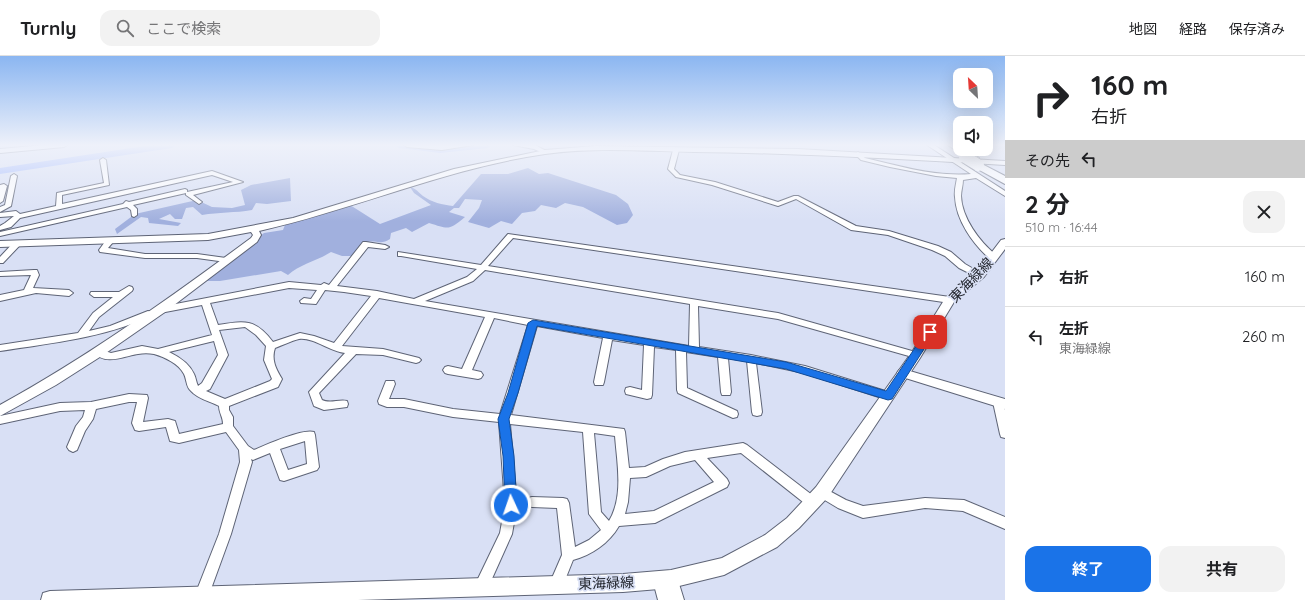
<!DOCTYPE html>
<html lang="ja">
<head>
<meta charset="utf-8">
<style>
	:root { --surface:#fff; --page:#f2f2f2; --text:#202124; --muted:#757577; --line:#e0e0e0; --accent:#1a73e8 }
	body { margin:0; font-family:Quicksand,"Noto Sans JP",sans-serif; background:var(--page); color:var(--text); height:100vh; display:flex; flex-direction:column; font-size:15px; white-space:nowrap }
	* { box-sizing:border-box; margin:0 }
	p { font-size:13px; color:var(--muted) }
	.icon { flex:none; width:22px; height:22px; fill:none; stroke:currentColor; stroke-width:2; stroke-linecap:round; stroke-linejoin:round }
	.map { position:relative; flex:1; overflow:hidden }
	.sheet { display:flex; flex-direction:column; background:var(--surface); width:300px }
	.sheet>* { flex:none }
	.guide { background:#fff; color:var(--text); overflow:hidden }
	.needle { width:26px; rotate:335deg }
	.buttons { position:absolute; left:953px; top:12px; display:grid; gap:8px }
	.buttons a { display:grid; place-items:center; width:40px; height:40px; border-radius:8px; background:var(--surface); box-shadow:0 4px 16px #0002; font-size:20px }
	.pin { position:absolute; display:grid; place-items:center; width:34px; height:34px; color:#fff; margin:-17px; border-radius:8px; box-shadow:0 2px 6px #0006 }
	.me { position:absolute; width:44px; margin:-22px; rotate:357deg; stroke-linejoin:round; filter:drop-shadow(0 0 3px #0008) }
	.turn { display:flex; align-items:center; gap:14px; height:84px; padding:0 20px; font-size:18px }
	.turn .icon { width:52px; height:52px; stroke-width:2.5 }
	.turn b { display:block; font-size:28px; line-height:34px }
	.then { display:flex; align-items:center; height:38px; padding:0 20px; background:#0003; gap:8px; font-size:15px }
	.round { display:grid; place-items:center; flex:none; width:42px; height:42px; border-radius:12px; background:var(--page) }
	.summary { display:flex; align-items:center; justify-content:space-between; height:68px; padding:0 20px }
	h1 { font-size:24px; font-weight:700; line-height:30px }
	.cta { display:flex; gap:8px; margin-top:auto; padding:8px 20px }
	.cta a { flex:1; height:46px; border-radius:12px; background:var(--accent); color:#fff; font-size:16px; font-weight:700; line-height:46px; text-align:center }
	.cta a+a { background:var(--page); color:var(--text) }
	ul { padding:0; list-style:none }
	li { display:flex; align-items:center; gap:12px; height:60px; padding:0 20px; border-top:1px solid var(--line) }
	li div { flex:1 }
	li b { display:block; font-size:15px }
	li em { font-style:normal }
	header { display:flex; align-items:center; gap:24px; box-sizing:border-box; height:56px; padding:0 20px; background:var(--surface); border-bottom:1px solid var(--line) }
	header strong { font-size:19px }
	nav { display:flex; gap:22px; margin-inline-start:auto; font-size:14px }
	.search { width:280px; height:36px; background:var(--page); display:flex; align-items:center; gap:10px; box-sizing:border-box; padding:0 14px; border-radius:12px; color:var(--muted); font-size:15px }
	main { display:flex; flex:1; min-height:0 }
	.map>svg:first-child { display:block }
	.green { fill:#a1b0de }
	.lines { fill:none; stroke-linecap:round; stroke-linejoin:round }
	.river { fill:#a1b8fe; fill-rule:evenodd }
	.minor-casing { stroke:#5e6476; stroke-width:2 }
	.tertiary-casing { stroke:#5e6476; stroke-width:2 }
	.secondary-casing { stroke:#5e6476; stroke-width:2 }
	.motorway-casing { stroke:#5e6476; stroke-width:2 }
	.minor { fill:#fff; fill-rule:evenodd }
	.tertiary { fill:#fff; fill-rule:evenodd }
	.secondary { fill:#fff; fill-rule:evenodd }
	.motorway { fill:#fff; fill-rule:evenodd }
	.motorway-bridge-casing { stroke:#5e6476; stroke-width:13; stroke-linecap:butt }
	.motorway-bridge { stroke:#fff; stroke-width:12 }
	.route { fill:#1a73e8; stroke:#114b97 }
	.labels { text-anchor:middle; stroke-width:3.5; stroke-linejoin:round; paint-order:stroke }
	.near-street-label { font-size:14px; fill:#23262e; stroke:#d9e0f5 }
</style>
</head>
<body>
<header>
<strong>Turnly</strong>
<div class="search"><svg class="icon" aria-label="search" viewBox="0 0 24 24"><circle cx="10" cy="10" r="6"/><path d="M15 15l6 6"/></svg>ここで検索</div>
<nav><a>地図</a><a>経路</a><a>保存済み</a></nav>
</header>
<main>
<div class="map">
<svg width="1005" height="544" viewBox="0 0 1005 544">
	<rect width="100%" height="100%" fill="#d9e0f5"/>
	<path class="green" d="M 528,112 L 539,118 L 548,117 L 616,139 L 628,148 L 633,159 L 627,167 L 617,169 L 583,151 L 565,147 L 556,152 L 541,149 L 535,155 L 522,157 L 512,168 L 501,165 L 489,172 L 468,166 L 479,152 L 482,144 L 465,143 L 459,152 L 454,152 L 449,156 L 465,161 C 448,175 449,173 429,167 L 412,176 L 406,172 L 391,177 L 390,183 C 376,193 371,174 352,200 L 342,200 L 331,196 C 317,205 300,208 288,219 L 281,215 L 220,225 L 203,225 L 264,177 L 283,174 L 285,169 L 350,149 L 380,168 L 431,149 L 414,137 L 410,131 C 417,133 418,136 423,140 C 431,146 443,149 453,150 L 481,118 L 508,118 Z
		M 290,122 L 291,145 L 267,148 L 256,147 L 252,154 C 235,157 219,156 202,159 L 193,151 L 186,152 L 182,163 L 175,163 L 170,158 L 159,163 L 181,167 L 178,170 L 149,167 L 148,162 L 141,161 L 117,178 L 115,173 L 135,158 L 197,144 L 212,151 L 232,152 L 245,149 L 241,134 L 251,129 Z"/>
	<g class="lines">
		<path class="river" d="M 151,89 L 177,89 L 172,92 L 0,118 L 0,112 Z
			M 394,89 L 440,91 L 492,89 L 487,92 L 440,97 L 399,92 Z"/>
		<defs>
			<path id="minor" d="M 43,89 L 67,89 L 64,91 L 0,97 L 0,93 Z
				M 404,89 L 473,89 L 442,94 L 407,91 Z
				M 513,89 L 535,89 L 548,96 L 545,98 L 534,93 Z
				M 927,89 L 934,89 L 1005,135 L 1005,140 L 976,122 L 963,124 C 963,129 961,135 961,140 C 962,162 979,185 996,199 L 997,201 L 996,203 L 990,203 C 973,188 956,164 955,141 C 954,135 956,128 957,122 L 936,120 L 890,111 L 861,104 L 855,98 L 858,96 L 865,102 C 899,110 935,121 971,118 Z
				M 676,92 L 679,94 L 674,113 L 680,119 L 715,126 L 778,146 L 794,140 L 798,140 L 856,170 L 889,175 L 938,190 L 951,196 L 965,208 L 984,219 L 983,221 L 977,221 L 959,212 L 945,200 L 932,194 L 888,179 L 851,174 L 796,143 L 778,150 L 712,129 L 676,121 L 668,113 L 673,94 Z
				M 103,102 L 106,104 L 109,129 L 62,139 L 62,148 L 212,115 L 243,126 L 193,139 L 202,146 L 199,148 L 186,139 L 186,137 L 133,149 L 137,153 L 137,159 L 134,161 L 132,160 L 131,154 L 127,151 L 0,180 L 0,176 L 123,148 L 126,145 L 129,146 L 185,133 L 187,134 L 187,136 L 233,126 L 212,119 L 20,162 L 11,171 L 0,174 L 0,170 L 5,167 L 14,160 L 0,161 L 0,157 L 16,155 L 20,158 L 56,150 L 57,137 L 104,127 L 100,104 Z
				M 14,118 L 17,120 L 11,150 L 0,156 L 0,151 L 5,149 L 11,120 Z
				M 4,128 L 7,130 L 3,145 L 0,147 L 0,129 Z
				M 508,178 L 950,241 L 954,244 L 950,247 L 513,182 L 488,210 L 778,257 L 919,297 L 921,299 L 919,301 L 916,302 L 778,263 L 698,250 L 699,291 L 751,299 L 805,310 L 892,337 L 893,340 L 892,343 L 888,344 L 804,317 L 756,307 L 762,356 L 761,359 L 757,360 L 753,359 L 752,356 L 747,305 L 728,302 L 731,336 L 730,339 L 722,339 L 721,336 L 718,301 L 686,296 L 687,332 L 737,355 L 738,358 L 737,361 L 733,362 L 678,337 L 677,334 L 676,294 L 654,291 L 652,339 L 651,342 L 647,343 L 626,338 L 625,335 L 626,332 L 630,331 L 642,334 L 644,289 L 612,284 L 604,326 L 603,329 L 595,329 L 594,326 L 603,282 L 537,270 L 511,359 L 624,373 L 625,376 L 629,412 L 645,411 L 663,403 L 685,396 L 743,387 L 747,389 L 816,442 L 818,446 L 816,450 L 812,451 L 808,450 L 741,397 L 707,402 L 727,423 L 729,427 L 727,431 L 655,467 L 619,470 C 609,487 592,499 573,504 L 561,534 L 556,536 L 551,534 L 549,529 L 562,499 L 557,452 L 532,451 L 528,450 L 526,446 L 528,442 L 532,441 L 563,442 L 567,443 L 569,447 L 575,491 L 589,484 L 601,474 L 589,458 L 583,376 L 510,368 L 517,449 L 512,478 L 486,536 L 481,538 L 476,536 L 474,531 L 500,477 L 505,449 L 499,366 L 453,361 L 404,351 L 387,351 L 379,348 L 378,345 L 386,325 L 394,325 L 395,328 L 389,343 L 404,343 L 453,353 L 500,358 L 528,269 L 494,262 L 472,314 L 481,316 L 483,319 L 481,322 L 478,323 L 448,318 L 445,317 L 443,314 L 445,311 L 448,310 L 462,313 L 485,261 L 379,242 L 342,290 L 383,293 L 419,302 L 421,304 L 419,306 L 416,307 L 383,299 L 356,298 L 319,337 L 322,344 C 330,348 339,343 347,345 L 348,348 L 347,351 L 324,354 L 314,350 L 309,336 L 345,297 C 331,296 313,281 299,283 C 291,285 283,289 275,292 C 271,304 276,313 282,323 L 278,331 L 229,350 L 229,354 L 233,361 L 233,370 L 248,390 L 254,394 C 265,389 304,372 314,376 L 315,379 L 319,411 L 317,414 L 284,425 L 280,424 L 270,397 L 253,404 L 251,403 L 252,406 L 231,478 L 207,544 L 197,544 L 195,539 L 219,478 L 240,406 L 239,394 L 226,376 L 179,387 L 170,385 L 166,371 L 139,375 L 135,374 L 132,367 L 137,346 L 129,346 L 96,353 L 93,363 L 85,375 L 77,394 L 73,396 L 69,394 L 67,391 L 76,370 L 83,361 L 85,354 L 60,355 L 0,368 L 0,360 L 60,347 L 91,346 L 129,338 L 147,339 L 148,342 L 143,366 L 168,363 L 175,365 L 179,378 L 223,368 C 223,361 219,357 219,350 C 210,345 198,343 191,335 C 186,331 187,324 184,318 C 179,308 165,301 154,298 C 149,297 143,297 138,298 C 125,300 104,310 94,296 L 99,293 L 111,297 L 142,290 L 158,293 L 212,279 L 202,249 L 160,257 L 156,254 L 160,251 L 289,226 L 321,229 L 324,227 L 329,229 L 363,186 L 366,186 L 385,189 L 389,191 L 385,193 L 368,191 L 337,230 L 377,235 L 414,243 L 467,221 L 477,213 L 401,200 L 398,200 L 398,196 L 481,209 ZM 485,214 L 690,248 L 689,290 L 425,245 L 473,225 ZM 289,232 L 317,234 L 311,243 L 304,242 L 300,245 L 301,247 L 316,248 L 325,234 L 344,236 L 371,240 L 334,287 L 314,280 L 300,277 L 273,286 C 255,262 244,265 218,269 L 210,247 ZM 245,271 L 256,279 L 266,290 L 264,304 L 272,323 L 270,325 L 225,343 L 206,335 L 210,333 L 228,299 L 219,274 ZM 214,285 L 218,299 L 202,327 L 198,330 C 196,326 196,322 194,318 C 189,307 179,301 169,296 ZM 594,377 L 615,380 C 617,407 624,440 609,465 L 601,456 ZM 305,385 L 307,408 L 288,414 L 280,393 ZM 695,404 L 714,426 L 654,455 L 625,458 L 628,446 L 630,422 L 646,421 L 670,410 Z
				M 107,183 L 110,183 L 114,185 L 108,192 L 145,198 L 197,198 L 226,202 L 230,204 L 226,206 L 197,202 L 145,202 L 100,196 L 99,194 Z
				M 15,185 L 21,185 L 22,187 L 3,207 L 0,207 L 0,201 Z
				M 34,214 L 37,214 L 39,219 L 33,232 L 69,234 L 73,237 L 69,240 L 36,237 L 0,245 L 0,239 L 24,234 L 31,219 L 0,220 L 0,216 Z
				M 129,230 L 132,231 L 133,233 L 132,235 L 99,261 L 89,275 L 110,270 L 148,255 L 151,256 L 152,258 L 151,260 C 103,282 52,287 0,295 L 0,289 L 78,277 L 93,257 L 113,241 L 94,241 L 90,238 L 91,236 L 119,236 Z
				M 998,342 L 1002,343 L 1005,354 L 1005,382 L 1001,381 L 1000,378 L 993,346 L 994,343 Z
				M 822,431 L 846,444 L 863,450 L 925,442 L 964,444 L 1005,461 L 1005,473 L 963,455 L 925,452 L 863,462 L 838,452 L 818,440 L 816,436 L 818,432 Z
				M 671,516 L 676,518 L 684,544 L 658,544 L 653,525 L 655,520 L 660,518 L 665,521 L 666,518 Z"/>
			<path id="tertiary" d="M 595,90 L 798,93 L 1005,105 L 1005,109 C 901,103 798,97 694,96 C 644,95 594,91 545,98 C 447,112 356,153 259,175 L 261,179 L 257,186 L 165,256 L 103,299 L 56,329 L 0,360 L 0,349 C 89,300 170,242 251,182 L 253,179 L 251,176 L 208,184 L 0,191 L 0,185 L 208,178 L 293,162 L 454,113 L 545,94 Z
				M 903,313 L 1005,343 L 1005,353 L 899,320 L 897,317 L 899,314 Z"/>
			<path id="secondary" d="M 1005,183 L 1005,193 L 984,221 L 954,246 L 920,302 L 828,441 L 799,472 L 777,491 L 724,519 L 671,532 L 623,536 L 358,544 L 41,544 L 43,537 L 50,535 L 623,518 L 671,514 L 722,502 L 765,479 L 787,462 L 816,431 L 912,296 L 946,241 L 976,217 L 1001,184 Z"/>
			<path id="motorway" d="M 948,89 L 960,89 L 960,93 L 967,93 L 979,102 L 974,105 L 970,104 Z
				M 978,106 L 1005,120 L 1005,128 L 974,111 L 973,109 L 974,107 Z"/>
		</defs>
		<use href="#minor" class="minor-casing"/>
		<use href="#tertiary" class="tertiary-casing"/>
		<use href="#secondary" class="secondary-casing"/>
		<use href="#motorway" class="motorway-casing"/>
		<use href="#minor" class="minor"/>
		<use href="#tertiary" class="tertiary"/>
		<use href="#secondary" class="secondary"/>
		<use href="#motorway" class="motorway"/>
		<defs>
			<path id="motorway-bridge" d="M 965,101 L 978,109"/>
		</defs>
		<use href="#motorway-bridge" class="motorway-bridge-casing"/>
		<use href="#motorway-bridge" class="motorway-bridge"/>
	</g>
	<linearGradient id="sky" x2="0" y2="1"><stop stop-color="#8bb6f1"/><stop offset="0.54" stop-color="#eef1fa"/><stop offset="1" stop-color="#eef1fa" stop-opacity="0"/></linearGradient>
	<rect width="1005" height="165" fill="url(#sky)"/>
	<path class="route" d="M 533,264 L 786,306 L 886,335 L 927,274 L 930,273 L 935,276 L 892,343 L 888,344 L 786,313 L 537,270 L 518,337 L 509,363 L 514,400 L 517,449 L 515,453 L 511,454 L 507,453 L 505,449 L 503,400 L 498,363 L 508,337 L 528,267 Z"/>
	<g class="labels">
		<g class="near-street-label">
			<text transform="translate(971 224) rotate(-46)" y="5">東海緑線</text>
			<text transform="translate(606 527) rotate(-2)" y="5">東海緑線</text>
		</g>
	</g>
</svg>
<div class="buttons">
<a><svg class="needle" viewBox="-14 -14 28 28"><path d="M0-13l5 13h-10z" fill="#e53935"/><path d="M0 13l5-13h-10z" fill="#757577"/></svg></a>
<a><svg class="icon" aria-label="sound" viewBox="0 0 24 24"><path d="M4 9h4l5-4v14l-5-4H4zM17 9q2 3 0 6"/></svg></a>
</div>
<div class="pin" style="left:930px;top:276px;background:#d93025"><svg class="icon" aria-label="arrive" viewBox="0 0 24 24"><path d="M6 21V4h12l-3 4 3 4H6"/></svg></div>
<svg class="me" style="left:511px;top:449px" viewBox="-20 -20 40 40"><circle r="17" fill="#1a73e8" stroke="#fff" stroke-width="3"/><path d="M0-11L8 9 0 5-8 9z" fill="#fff"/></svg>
</div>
<section class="sheet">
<div class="guide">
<div class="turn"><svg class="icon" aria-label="right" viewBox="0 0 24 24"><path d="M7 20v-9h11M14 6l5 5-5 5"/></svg><div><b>160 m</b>右折</div></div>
<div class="then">その先<svg class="icon" aria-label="left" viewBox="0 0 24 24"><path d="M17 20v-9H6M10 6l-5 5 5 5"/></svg></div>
</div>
<div class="summary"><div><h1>2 分</h1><p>510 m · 16:44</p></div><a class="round"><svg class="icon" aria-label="close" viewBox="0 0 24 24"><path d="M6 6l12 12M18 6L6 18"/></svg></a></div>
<ul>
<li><svg class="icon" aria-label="right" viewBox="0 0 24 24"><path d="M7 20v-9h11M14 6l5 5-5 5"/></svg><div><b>右折</b></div><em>160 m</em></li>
<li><svg class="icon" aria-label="left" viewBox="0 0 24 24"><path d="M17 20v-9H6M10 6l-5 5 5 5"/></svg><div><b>左折</b><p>東海緑線</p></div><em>260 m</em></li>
</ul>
<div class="cta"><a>終了</a><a>共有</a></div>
</section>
</main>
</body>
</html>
